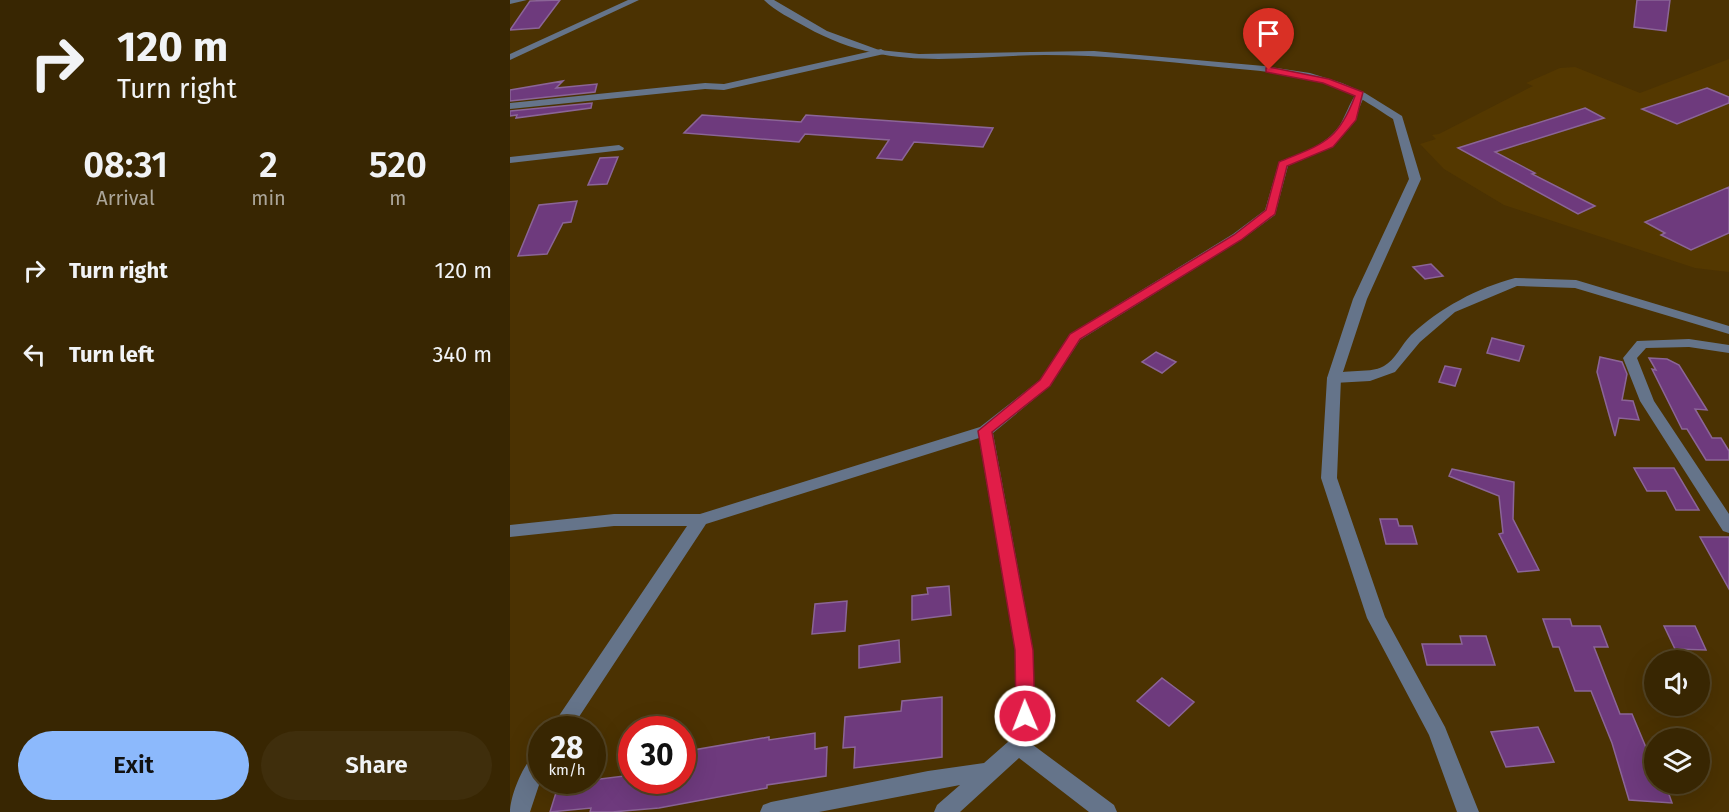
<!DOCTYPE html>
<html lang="en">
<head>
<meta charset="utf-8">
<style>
	:root { --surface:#382602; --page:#3f2e0c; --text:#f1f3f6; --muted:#aba599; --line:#524324; --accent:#8cb9fc }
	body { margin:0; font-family:"Fira Sans",sans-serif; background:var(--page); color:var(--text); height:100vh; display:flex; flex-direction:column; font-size:22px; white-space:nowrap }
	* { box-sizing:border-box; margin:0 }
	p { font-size:20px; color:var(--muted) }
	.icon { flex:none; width:33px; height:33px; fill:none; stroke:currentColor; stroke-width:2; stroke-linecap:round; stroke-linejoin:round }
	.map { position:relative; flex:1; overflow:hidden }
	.panel { display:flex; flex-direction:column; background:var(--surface); width:510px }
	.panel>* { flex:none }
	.banner { background:#382602; color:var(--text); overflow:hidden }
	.controls { position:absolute; left:1134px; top:650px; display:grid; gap:12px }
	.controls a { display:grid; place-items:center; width:66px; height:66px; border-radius:50%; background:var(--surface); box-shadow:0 6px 24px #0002,0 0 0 2px var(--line); font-size:30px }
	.speed { position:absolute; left:18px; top:716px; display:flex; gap:12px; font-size:30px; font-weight:700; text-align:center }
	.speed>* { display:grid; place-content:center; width:78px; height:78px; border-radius:50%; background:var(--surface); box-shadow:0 6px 24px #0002,0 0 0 2px var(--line); line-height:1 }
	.speed small { font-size:15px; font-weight:400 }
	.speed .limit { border:9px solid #d22; background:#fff; color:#111 }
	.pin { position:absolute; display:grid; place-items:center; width:51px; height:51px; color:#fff; margin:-62px -26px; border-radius:50% 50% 50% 0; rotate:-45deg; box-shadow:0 0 6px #0007 }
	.pin .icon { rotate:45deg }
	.me { position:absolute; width:66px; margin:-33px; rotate:359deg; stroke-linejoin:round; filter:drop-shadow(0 0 4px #0008) }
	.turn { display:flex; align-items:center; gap:21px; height:126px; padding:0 18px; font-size:27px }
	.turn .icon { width:78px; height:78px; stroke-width:2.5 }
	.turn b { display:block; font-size:42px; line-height:51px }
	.eta { display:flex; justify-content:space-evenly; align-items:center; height:102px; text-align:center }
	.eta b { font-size:36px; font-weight:600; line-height:42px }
	.button { display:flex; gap:12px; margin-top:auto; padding:12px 18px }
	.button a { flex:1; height:69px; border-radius:36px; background:var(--accent); color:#111; font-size:24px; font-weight:600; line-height:69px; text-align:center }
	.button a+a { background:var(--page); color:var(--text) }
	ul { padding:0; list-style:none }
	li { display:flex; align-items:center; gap:18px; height:84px; padding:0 18px }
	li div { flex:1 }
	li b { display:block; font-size:22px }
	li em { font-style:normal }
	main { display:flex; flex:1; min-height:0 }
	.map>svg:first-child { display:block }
	.built { fill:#543800 }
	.building { fill:#6e3a7d; stroke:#8b6597; stroke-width:1.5 }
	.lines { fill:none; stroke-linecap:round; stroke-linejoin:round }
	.minor { fill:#65748a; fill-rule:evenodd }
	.tertiary { fill:#65748a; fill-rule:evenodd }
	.route { fill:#e11d48; stroke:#92132f; stroke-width:1.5 }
</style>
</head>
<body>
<main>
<section class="panel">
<div class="banner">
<div class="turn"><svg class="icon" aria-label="right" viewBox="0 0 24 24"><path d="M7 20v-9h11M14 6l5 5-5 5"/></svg><div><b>120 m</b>Turn right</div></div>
</div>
<div class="eta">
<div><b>08:31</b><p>Arrival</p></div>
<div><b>2</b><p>min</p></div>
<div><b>520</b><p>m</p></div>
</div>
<ul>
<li><svg class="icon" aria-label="right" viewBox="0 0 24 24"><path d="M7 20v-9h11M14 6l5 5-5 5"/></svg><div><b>Turn right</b></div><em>120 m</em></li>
<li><svg class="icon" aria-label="left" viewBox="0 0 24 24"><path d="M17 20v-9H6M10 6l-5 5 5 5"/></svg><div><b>Turn left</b></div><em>340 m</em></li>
</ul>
<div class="button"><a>Exit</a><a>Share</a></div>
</section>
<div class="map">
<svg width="1219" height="812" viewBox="0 0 1219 812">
	<rect width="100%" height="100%" fill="#4b3202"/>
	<path class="built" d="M 1219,59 L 1219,272 L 1185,268 L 994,205 L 934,169 L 910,144 L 926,139 L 922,135 L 929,134 L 1023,86 L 1016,83 L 1050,68 L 1065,67 L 1130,93 Z"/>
	<path class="building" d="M 50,0 L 29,28 L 0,30 L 20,1 Z
		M 1127,0 L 1160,0 L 1156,31 L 1124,27 Z
		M 53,81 L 46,88 L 87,84 L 85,92 L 0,101 L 0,90 Z
		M 1197,88 L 1219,97 L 1219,103 L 1167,124 L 1132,109 Z
		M 82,103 L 81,108 L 6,118 L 7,115 L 0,116 L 0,111 Z
		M 1075,108 L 1094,118 L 985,152 L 1025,173 L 1022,174 L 1085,206 L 1068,214 L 948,148 Z
		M 192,115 L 291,122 L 296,115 L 483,128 L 473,147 L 404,142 L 392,160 L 367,158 L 379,140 L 295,134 L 289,142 L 174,133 Z
		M 108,157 L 97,184 L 78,185 L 90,158 Z
		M 1219,187 L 1219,233 L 1181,250 L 1151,235 L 1155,233 L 1135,222 Z
		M 67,201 L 61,222 L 53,223 L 37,254 L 8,256 L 29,205 Z
		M 921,264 L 933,276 L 915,279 L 903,267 Z
		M 982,338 L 1014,346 L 1009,361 L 977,353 Z
		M 646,352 L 666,362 L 652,373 L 632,362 Z
		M 1090,357 L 1112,362 L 1117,374 L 1112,400 L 1123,401 L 1129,420 L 1109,418 L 1105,436 L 1087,372 Z
		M 1139,358 L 1157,359 L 1169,365 L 1197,410 L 1185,409 L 1202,438 L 1211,438 L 1219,451 L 1219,460 L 1196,460 L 1177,429 L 1172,429 L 1142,369 L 1146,370 Z
		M 935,366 L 951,369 L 945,386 L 929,382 Z
		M 1124,468 L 1164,468 L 1189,510 L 1166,510 L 1156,491 L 1137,491 Z
		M 942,469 L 1004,482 L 1003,519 L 1029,570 L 1008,572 L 989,534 L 993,533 L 989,496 L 939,476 Z
		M 870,519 L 887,519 L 889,526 L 902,526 L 907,544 L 876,544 Z
		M 1190,537 L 1219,537 L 1219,589 Z
		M 439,586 L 441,615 L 402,620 L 402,596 L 418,594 L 417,588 Z
		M 337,601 L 335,631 L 302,634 L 305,604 Z
		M 1033,619 L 1060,619 L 1062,626 L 1090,626 L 1098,647 L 1084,647 L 1110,714 L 1122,714 L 1140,757 L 1144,757 L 1144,783 L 1155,783 L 1162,803 L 1119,800 L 1102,743 L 1081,691 L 1065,691 L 1049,647 L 1043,647 Z
		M 1154,626 L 1185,626 L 1196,650 L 1165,649 Z
		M 950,636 L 976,636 L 985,665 L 917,665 L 912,644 L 952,644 Z
		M 389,640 L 390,662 L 349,668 L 349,646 Z
		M 652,678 L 684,702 L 659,726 L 627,701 Z
		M 432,697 L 432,757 L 344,768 L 345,747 L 333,748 L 335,717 L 391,711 L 392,701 Z
		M 1028,727 L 1044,762 L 996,767 L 981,732 Z
		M 305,733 L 305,749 L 317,747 L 316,776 L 257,785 L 257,788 L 149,808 L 102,812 L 80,812 L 81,808 L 40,812 L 50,780 L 82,780 L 122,775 L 122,780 L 172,780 L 172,752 L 259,737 L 259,740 Z"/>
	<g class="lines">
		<path class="minor" d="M 0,0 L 17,0 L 0,4 Z
			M 118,0 L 129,0 L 0,60 L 0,54 Z
			M 371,49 L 376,52 L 374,54 L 214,90 L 195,89 L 0,109 L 0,103 L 195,83 L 214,84 Z
			M 850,91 L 855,94 C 837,141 823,147 778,166 L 765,215 L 731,240 L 570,340 L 540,386 L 483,433 L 523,650 L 525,716 L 519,742 L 604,805 L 607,812 L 579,812 L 509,758 L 450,812 L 424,812 L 427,805 L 450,785 L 309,812 L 250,812 L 253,805 L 261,802 L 418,771 L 474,763 L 499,741 L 505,716 L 505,650 L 469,438 L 196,524 L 61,729 L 40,729 L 177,526 L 104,526 L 0,537 L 0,525 L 104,514 L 190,514 L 470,427 L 530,380 L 560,334 L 723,234 L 755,210 L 769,162 C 789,154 812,147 826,130 C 835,121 841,95 850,91 Z
			M 109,145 L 114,148 L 113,150 L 0,163 L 0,157 Z
			M 1005,278 L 1066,280 L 1219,326 L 1219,334 L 1065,288 L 1007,286 L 945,312 L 910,342 L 885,372 L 860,381 L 824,383 L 817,378 C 826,367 859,375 874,366 C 885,360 892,344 901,335 C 930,308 967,288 1005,278 Z
			M 1179,339 L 1219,345 L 1219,353 L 1179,347 L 1136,348 L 1127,358 L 1144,401 L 1219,514 L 1219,533 L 1213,531 L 1130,401 L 1113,358 L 1127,341 Z
			M 32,749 L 32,776 L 20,812 L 0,812 C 0,795 16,755 32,749 Z"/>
		<path class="tertiary" d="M 254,0 L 264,0 L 317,31 L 369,50 L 409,54 L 584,51 L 754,66 L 800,73 L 832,83 L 855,93 L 892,116 L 911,179 L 857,299 L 831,378 L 827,478 L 875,617 L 935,727 L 969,812 L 947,812 L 919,735 L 857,618 L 811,478 L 817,378 L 843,299 L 899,179 L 883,119 C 867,109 851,97 832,90 C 793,73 749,71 708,67 C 650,61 593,55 535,55 C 447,56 378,73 296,27 C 282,19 265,11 254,0 Z"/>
	</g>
	<path class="route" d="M 759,67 L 819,79 L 853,92 L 846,120 L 823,147 L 777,166 L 765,214 L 731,240 L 570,339 L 540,386 L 482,432 L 523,650 L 525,716 L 522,722 L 515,724 L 509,722 L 506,716 L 505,650 L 468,431 L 530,380 L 560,334 L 724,235 L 756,210 L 769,162 C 812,144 828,142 845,96 L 813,83 L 756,72 L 756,68 Z"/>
</svg>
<div class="controls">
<a><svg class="icon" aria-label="sound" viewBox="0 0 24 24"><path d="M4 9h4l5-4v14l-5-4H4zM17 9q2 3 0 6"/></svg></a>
<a><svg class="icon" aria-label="layers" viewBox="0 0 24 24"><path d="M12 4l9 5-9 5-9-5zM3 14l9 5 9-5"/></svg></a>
</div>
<div class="speed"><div>28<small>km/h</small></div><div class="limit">30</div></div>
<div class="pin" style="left:759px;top:70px;background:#d93025"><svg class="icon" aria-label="arrive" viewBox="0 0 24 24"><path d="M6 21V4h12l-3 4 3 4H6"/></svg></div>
<svg class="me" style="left:515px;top:716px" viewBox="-20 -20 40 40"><circle r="17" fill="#e11d48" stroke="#fff" stroke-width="3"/><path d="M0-11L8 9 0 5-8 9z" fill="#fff"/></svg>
</div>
</main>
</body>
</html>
